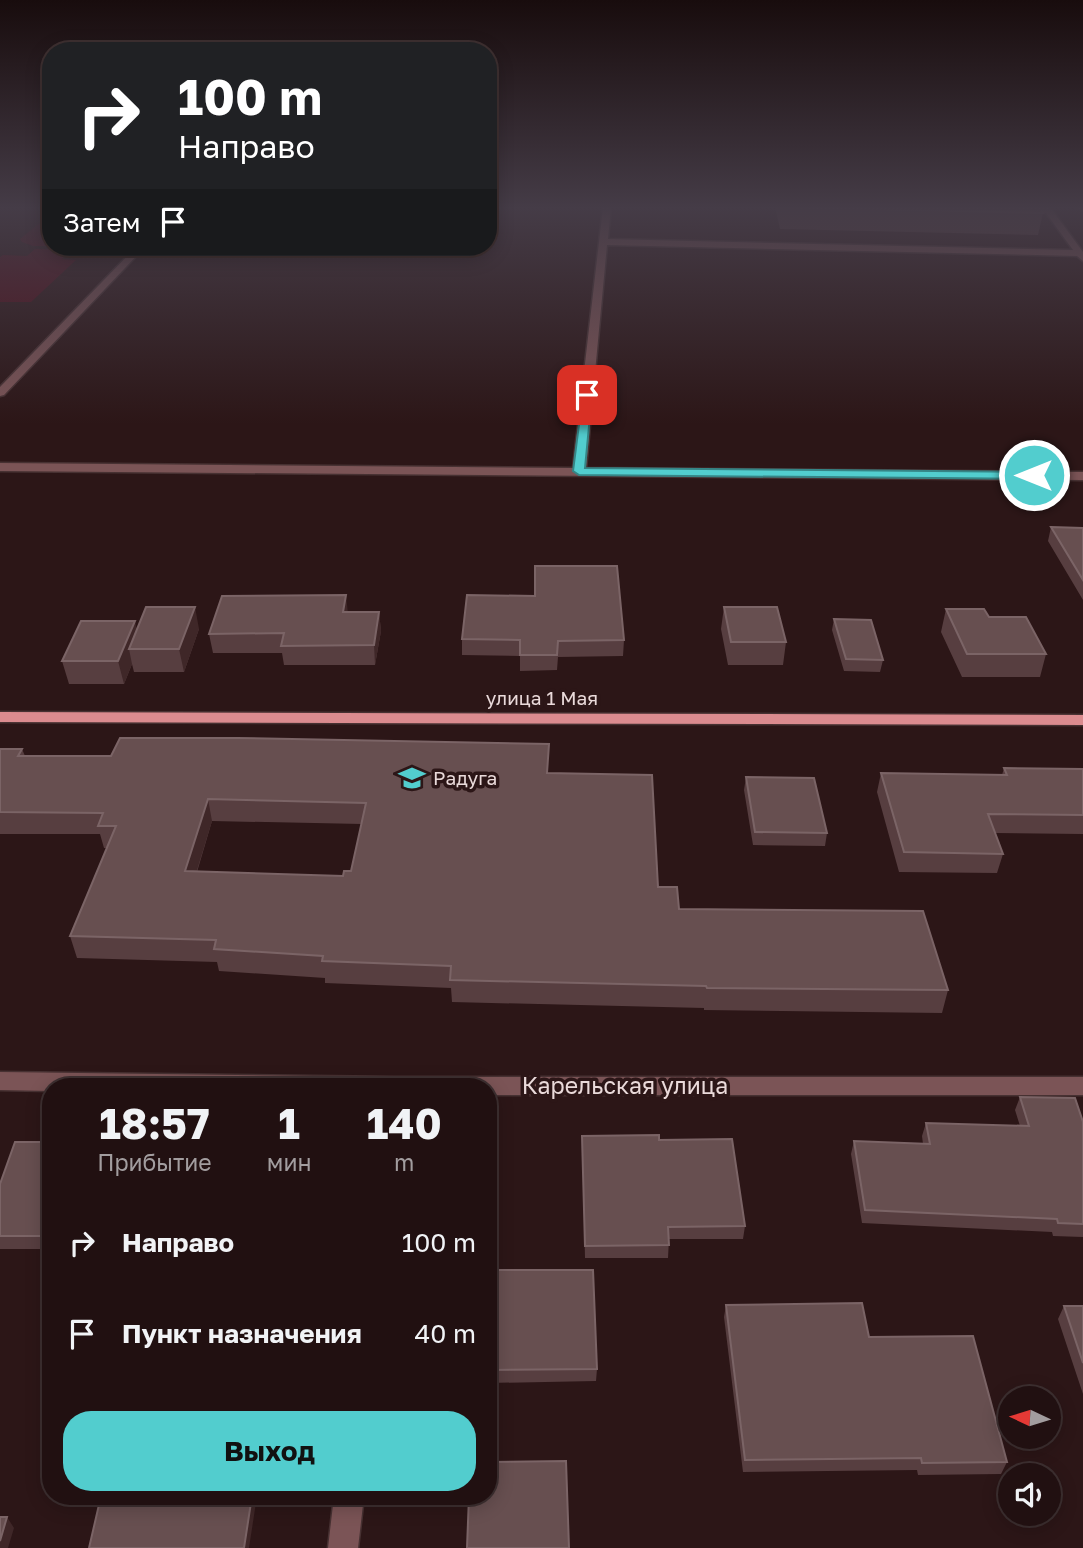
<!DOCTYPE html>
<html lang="ru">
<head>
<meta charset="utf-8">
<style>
	:root { --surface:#211011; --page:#29191a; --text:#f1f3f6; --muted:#a29d9f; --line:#3e3031; --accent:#52cdce }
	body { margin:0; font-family:"Golos Text",sans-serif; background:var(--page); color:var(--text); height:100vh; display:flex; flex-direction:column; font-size:26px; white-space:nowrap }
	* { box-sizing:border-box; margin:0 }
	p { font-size:23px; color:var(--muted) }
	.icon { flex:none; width:38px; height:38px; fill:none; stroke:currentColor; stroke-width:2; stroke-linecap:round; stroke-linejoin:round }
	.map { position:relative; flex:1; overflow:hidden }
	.drawer { position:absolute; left:42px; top:1078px; width:455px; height:427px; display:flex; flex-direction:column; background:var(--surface); border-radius:28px; box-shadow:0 4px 18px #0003,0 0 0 2px var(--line) }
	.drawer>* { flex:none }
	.guide { position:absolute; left:42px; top:42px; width:455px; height:214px; border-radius:28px; box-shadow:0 4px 18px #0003,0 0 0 2px var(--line); background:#202124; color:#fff; overflow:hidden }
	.needle { width:46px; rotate:274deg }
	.buttons { position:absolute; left:998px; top:1386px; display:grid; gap:14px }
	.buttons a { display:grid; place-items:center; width:63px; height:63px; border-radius:50%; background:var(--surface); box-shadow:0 4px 18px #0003,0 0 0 2px var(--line); font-size:35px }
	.pin { position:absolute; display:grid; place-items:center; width:60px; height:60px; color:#fff; margin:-30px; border-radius:14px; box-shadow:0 4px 10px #0006 }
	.me { position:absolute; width:77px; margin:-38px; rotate:270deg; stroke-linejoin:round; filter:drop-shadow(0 0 5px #0008) }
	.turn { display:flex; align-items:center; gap:24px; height:147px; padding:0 21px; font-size:32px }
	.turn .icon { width:91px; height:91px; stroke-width:2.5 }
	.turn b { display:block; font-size:49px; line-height:60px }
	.then { display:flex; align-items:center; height:66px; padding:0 21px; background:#0003; gap:14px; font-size:26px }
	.eta { display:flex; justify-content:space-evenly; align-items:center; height:119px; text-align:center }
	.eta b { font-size:42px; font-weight:700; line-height:49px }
	.action { display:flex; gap:14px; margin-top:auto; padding:14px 21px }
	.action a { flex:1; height:80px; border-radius:28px; background:var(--accent); color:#111; font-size:28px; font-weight:700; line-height:80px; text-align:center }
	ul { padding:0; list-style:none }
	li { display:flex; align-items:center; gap:21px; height:91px; padding:0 21px }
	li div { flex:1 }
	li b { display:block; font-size:26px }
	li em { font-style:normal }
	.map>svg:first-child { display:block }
	.green { fill:#500c19 }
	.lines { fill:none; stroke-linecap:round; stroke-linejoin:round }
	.minor-casing { stroke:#473132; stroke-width:3 }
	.major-casing { stroke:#473132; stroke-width:3 }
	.minor { fill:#7b5456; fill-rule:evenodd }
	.major { fill:#db8b8f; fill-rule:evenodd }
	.wall { fill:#573e40; fill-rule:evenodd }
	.shaded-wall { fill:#3f2728 }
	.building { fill:#674f50; stroke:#7b6466; stroke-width:2; fill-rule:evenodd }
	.route { fill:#52cdce; stroke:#358586; stroke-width:2 }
	.labels { text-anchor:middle; stroke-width:7; stroke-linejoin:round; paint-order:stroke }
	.street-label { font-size:19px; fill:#eadada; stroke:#2c1617 }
	.poi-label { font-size:19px; fill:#eadada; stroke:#2c1617; text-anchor:start }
	.near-street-label { font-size:23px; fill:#eadada; stroke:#2c1617 }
</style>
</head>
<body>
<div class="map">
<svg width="1083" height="1548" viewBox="0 0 1083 1548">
	<rect width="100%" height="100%" fill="#2c1617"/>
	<path class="green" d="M 51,214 L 51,246 L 33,246 L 22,242 L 20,239 Z
		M 35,249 L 86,250 L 80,256 L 65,256 L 62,259 L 76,260 L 31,302 L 0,302 L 0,257 L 3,255 L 27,256 Z"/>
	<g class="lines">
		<defs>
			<path id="minor" d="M 603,207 L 611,207 L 608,239 L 1073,250 L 1046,213 L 1014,210 L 1018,208 L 1050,207 L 1083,252 L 1083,261 L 1077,256 L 607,245 L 586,468 L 1083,472 L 1083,480 L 0,471 L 0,463 L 573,468 Z
				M 1075,207 L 1083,207 L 1083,211 Z
				M 136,247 L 145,247 L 4,395 L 0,396 L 0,387 Z
				M 0,1072 L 394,1077 L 1083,1077 L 1083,1095 L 488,1095 L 488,1087 L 51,1087 L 51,1091 L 0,1090 Z
				M 334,1496 L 364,1496 L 358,1548 L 328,1548 Z"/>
			<path id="major" d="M 0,712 L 1083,715 L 1083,725 L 0,722 Z"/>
		</defs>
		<use href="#minor" class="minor-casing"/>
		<use href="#major" class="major-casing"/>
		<use href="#minor" class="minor"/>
		<use href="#major" class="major"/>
	</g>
	<path class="wall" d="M 775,207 L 1039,207 L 1043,213 L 1038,235 L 780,229 Z
		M 1051,527 L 1083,528 L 1083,600 L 1048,541 Z
		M 724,607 L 786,642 L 783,665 L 728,665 L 721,629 Z
		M 946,609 L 989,617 L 1046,654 L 1040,677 L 962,677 L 941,632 Z
		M 348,612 L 379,612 L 381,631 L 375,665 L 284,665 L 282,653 L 213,653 L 209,634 Z
		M 834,619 L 883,660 L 880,672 L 844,671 L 832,630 Z
		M 137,628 L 199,629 L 184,672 L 134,672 L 132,664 L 124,684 L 69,684 L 62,661 Z
		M 462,639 L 624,640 L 623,656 L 558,657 L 557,670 L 520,671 L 520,656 L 462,655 Z
		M 0,749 L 22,749 L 25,756 L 548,773 L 679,909 L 948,990 L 942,1013 L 704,1010 L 704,1008 L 452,1002 L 451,988 L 325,983 L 325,978 L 219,971 L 217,962 L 77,958 L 70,936 L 107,848 L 104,848 L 100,834 L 0,834 ZM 212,821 L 362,824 L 351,871 L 343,876 L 197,872 Z
		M 1004,768 L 1083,769 L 1083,834 L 995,833 L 1003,854 L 997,873 L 899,872 L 877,792 L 881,773 L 1002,775 Z
		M 746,777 L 827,833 L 825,846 L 753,845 L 744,790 Z
		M 1020,1097 L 1083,1122 L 1083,1237 L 1053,1236 L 1052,1232 L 862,1223 L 851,1154 L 854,1141 L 923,1144 L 922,1136 L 926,1123 L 1020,1126 L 1015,1110 Z
		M 582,1136 L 745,1226 L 743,1239 L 669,1239 L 668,1258 L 585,1258 Z
		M 51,1142 L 51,1249 L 0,1249 L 0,1184 Z
		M 488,1270 L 597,1369 L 596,1381 L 488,1383 Z
		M 726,1305 L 1007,1462 L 1001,1474 L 918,1475 L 917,1470 L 743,1472 L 724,1317 Z
		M 1064,1306 L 1083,1306 L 1083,1394 L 1058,1319 Z"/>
	<path class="shaded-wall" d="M 346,595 L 348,614 L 343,612 Z
		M 195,607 L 199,629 L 184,672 L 179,649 Z
		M 379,612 L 381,631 L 375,665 L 374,645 Z
		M 135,621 L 140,644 L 129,649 L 132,664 L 124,684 L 118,661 Z
		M 208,799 L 212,821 L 190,893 L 185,871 Z
		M 252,1496 L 257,1496 L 249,1548 L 244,1548 Z
		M 7,1517 L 14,1528 L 8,1548 L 0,1548 L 0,1541 Z"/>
	<path class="building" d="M 797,207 L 1039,207 L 1043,213 Z
		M 1051,527 L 1083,528 L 1083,580 Z
		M 535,566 L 617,566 L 624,640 L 558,641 L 557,655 L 520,655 L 520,640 L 462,639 L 467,595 L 535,596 Z
		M 346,595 L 343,612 L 379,612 L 374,645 L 281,646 L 284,633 L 209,634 L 222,596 Z
		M 146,607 L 195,607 L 179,649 L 129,649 Z
		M 724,607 L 777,607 L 786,642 L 731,642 Z
		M 946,609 L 984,609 L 989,617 L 1026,617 L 1046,654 L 967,654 Z
		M 834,619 L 871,620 L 883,660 L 846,659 Z
		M 81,621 L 135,621 L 118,661 L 62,661 Z
		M 120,738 L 237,738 L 549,744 L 547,773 L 652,775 L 658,887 L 677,887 L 679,909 L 923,911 L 948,990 L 707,988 L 706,986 L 450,980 L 451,966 L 322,961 L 323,956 L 214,949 L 216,940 L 70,936 L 116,826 L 98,826 L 103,813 L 0,812 L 0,749 L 22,749 L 18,756 L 111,756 ZM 208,799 L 366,803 L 351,871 L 344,871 L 343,876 L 185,871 Z
		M 1004,768 L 1083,769 L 1083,815 L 988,814 L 1003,854 L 904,852 L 881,773 L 1007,775 Z
		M 746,777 L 814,778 L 827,833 L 755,832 Z
		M 1020,1097 L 1075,1098 L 1083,1122 L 1083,1224 L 1058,1223 L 1057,1219 L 865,1210 L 854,1141 L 930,1144 L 926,1123 L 1029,1126 Z
		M 659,1135 L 659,1140 L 732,1139 L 745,1226 L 668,1227 L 669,1245 L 585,1246 L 582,1136 Z
		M 15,1142 L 51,1142 L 51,1236 L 0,1236 L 0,1184 Z
		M 488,1270 L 593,1270 L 597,1369 L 488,1370 Z
		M 862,1303 L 869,1337 L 973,1336 L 1007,1462 L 922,1463 L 921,1458 L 745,1460 L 726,1305 Z
		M 1064,1306 L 1083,1306 L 1083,1363 Z
		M 566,1461 L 569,1548 L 467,1548 L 469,1496 L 488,1496 L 488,1462 Z
		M 101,1496 L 252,1496 L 244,1548 L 89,1548 Z
		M 0,1517 L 7,1517 L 0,1541 Z"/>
	<linearGradient id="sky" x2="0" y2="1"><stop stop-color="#180c0d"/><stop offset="0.49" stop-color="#453c47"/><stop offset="1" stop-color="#453c47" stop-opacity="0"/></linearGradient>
	<rect width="1083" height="424" fill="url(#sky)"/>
	<path class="route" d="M 583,393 L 592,395 L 585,468 L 1034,472 L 1039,475 L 1034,479 L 579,475 L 573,471 Z"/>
	<defs>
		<symbol id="school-bare" viewBox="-9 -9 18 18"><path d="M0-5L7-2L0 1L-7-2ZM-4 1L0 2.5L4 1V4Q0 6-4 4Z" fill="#52cdce" stroke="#2c1617" stroke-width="2.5" paint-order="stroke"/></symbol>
	</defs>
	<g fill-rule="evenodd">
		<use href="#school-bare" x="393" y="759" width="38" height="38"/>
	</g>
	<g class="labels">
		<g class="street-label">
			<text x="542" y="705">улица 1 Мая</text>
		</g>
		<g class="poi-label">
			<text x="433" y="785">Радуга</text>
		</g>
		<g class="near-street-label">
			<text x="625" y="1094">Карельская улица</text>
		</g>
	</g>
</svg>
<div class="buttons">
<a><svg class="needle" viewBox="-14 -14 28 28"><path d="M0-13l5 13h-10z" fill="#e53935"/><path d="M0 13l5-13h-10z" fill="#a29d9f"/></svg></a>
<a><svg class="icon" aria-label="sound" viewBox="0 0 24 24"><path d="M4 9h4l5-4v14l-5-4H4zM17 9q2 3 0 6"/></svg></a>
</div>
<div class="pin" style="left:587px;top:395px;background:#d93025"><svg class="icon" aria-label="arrive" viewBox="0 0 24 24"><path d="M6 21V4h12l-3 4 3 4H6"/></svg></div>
<svg class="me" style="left:1034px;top:475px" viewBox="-20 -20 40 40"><circle r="17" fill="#52cdce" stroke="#fff" stroke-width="3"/><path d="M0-11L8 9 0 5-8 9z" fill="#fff"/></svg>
<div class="guide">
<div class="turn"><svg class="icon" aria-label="right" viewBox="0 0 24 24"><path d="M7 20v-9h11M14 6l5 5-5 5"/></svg><div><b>100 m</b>Направо</div></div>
<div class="then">Затем<svg class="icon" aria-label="arrive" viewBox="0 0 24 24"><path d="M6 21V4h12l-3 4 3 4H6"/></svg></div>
</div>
<section class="drawer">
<div class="eta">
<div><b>18:57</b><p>Прибытие</p></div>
<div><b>1</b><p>мин</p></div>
<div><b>140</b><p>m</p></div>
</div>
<ul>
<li><svg class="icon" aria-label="right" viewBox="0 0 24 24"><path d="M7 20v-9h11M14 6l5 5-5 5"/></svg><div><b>Направо</b></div><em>100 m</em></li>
<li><svg class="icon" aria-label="arrive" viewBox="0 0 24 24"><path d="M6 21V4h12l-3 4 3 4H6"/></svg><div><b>Пункт назначения</b></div><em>40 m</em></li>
</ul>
<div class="action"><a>Выход</a></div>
</section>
</div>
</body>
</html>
